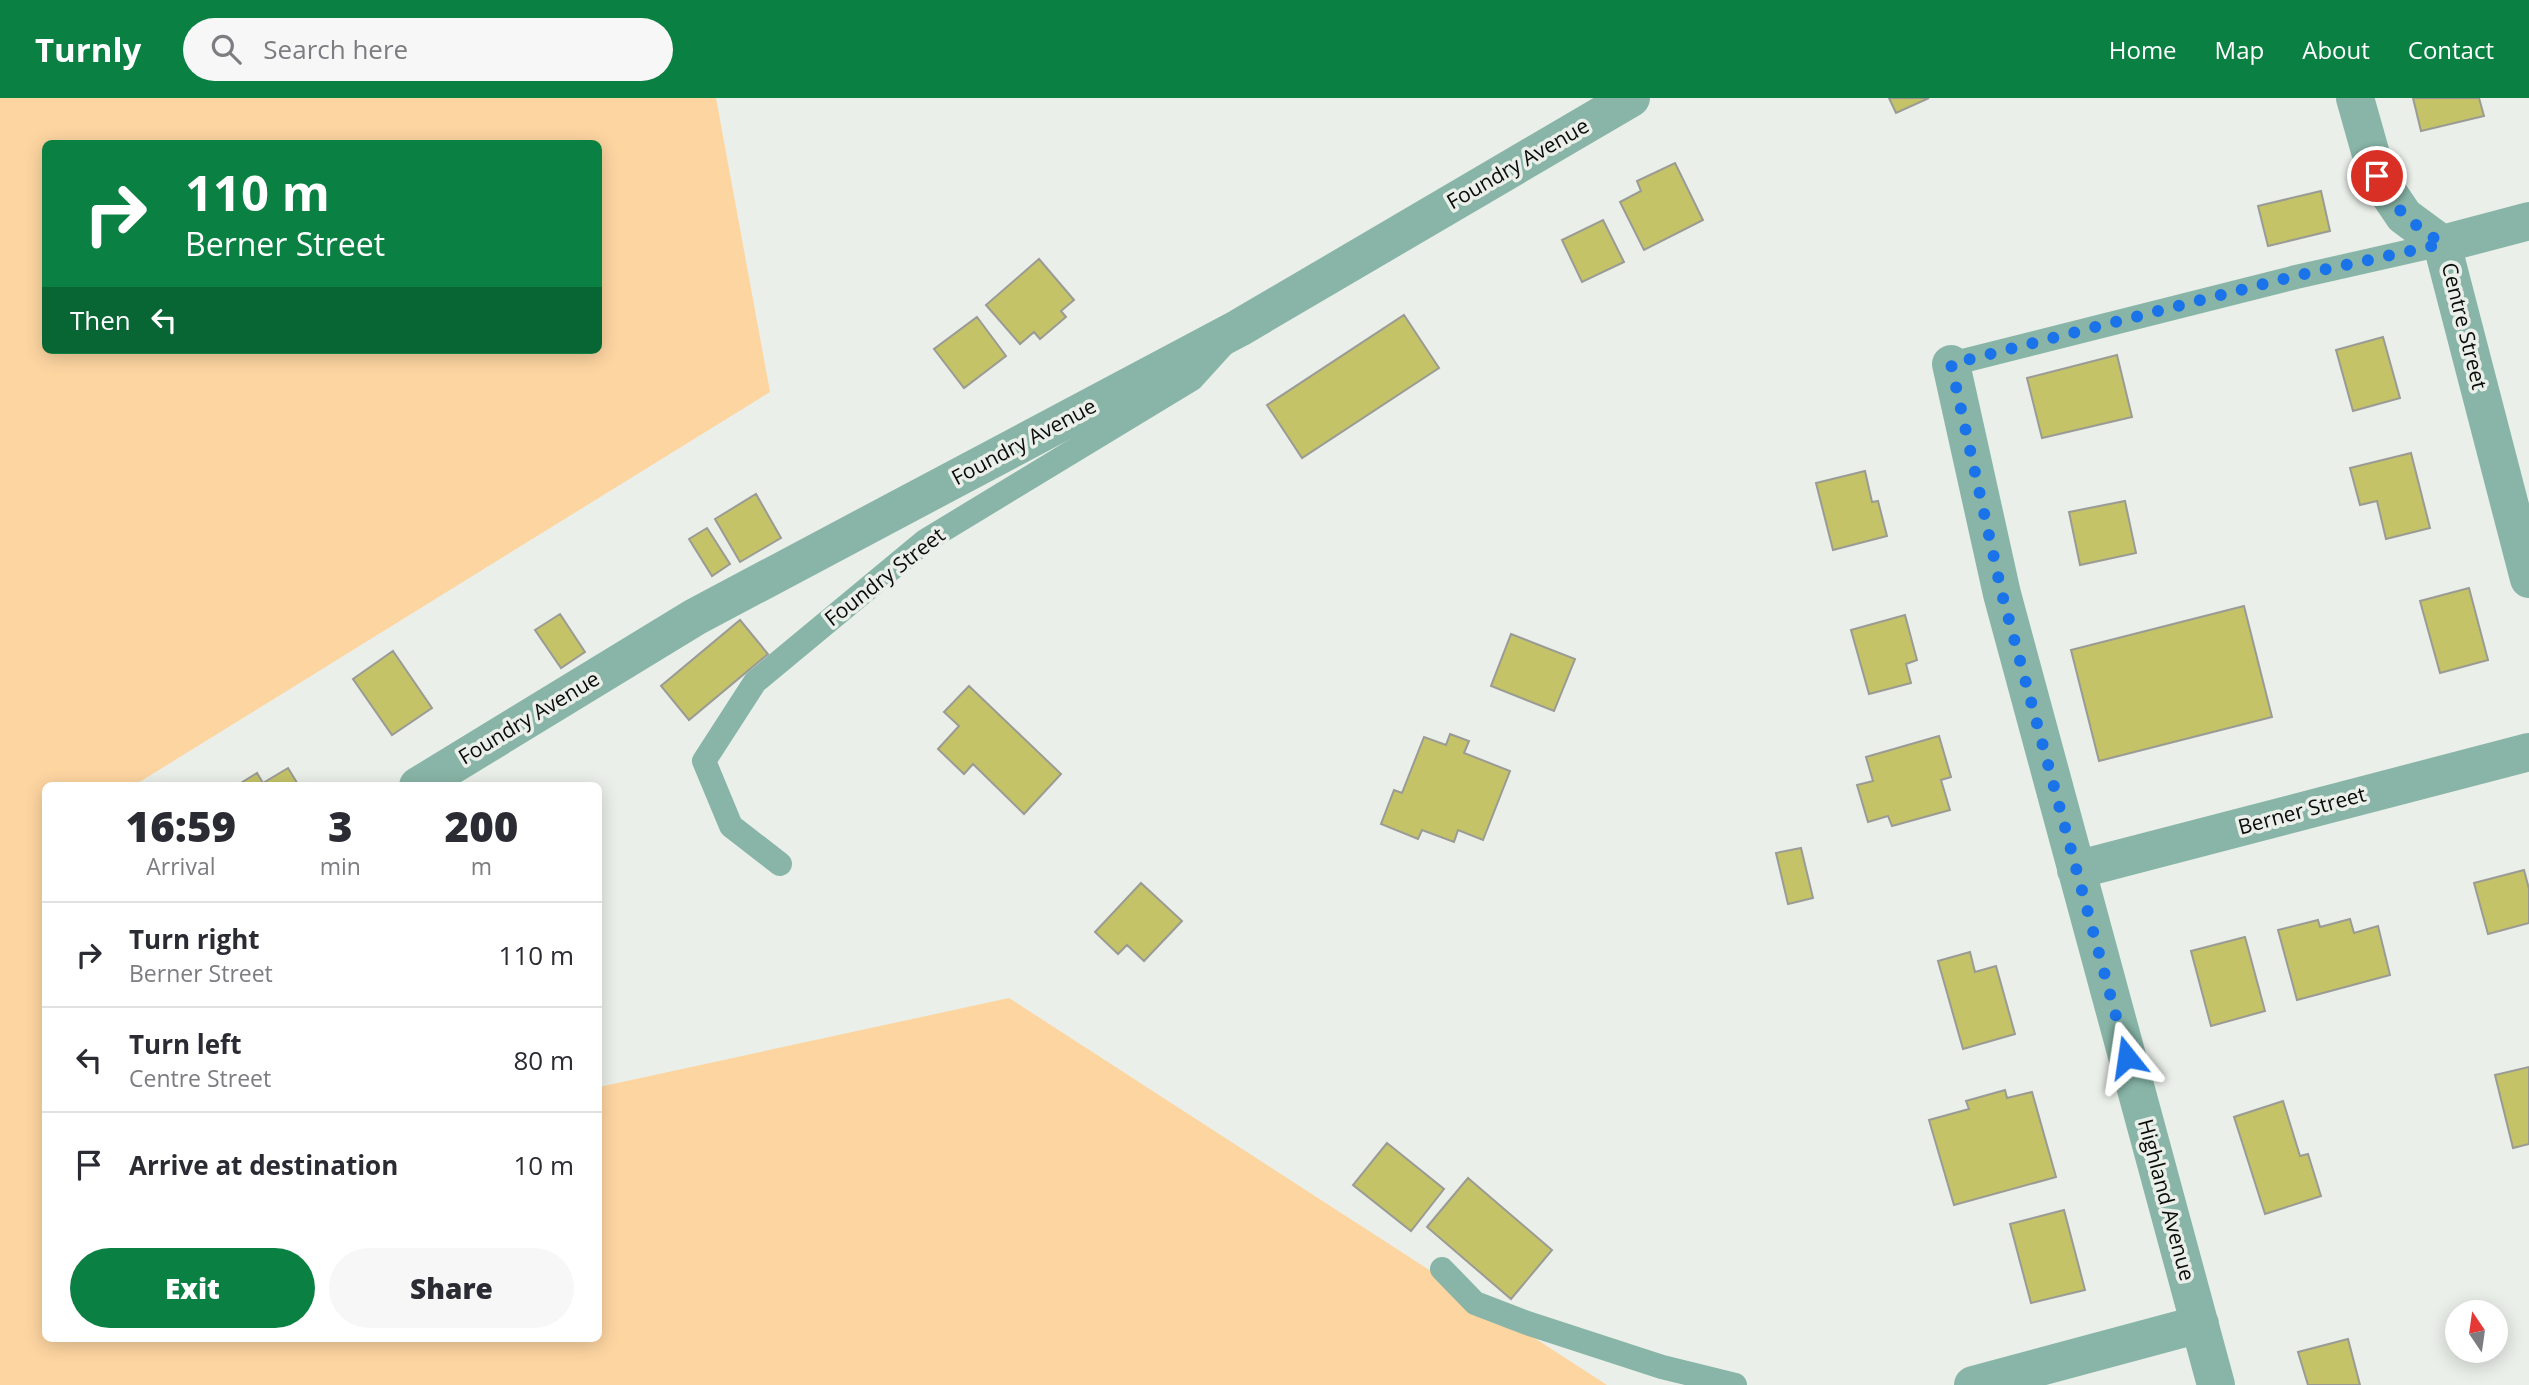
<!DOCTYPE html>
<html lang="en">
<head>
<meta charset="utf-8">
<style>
	:root { --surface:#fff; --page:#f7f7f7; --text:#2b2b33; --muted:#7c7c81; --line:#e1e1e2; --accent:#0b8043 }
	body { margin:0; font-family:"Open Sans",sans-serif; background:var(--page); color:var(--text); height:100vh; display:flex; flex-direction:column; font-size:26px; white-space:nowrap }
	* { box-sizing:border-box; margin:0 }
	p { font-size:23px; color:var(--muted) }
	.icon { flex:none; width:38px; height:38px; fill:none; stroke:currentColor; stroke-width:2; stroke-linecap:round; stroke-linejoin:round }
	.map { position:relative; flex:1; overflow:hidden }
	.sheet { position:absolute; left:42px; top:684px; width:560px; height:560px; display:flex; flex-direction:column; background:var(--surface); border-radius:10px; box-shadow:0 4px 18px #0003 }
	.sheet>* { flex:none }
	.guide { position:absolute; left:42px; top:42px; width:560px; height:214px; border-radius:10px; box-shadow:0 4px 18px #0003; background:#0b8043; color:#fff; overflow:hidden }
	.needle { width:46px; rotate:347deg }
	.fabs { position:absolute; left:2445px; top:1202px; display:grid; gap:14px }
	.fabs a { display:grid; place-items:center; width:63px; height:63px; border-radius:50%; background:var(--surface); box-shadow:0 4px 18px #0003; font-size:35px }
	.pin { position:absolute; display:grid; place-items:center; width:60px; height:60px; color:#fff; margin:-30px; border:4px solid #fff; border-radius:50%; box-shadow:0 2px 7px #0007 }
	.me { position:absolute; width:77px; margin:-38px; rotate:345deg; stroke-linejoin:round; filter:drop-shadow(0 0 5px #0008) }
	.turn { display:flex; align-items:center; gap:24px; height:147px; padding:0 28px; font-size:32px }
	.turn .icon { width:91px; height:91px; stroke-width:2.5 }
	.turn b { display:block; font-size:49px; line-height:60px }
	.then { display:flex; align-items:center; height:66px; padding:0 28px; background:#0003; gap:14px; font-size:26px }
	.eta { display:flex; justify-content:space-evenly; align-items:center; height:119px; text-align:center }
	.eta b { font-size:42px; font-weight:800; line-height:49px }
	.cta { display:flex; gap:14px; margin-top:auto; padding:14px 28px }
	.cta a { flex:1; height:80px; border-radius:42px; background:var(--accent); color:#fff; font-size:28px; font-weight:800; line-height:80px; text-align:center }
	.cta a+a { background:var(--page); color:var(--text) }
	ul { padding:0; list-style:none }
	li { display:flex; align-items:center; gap:21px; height:105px; padding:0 28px; border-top:2px solid var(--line) }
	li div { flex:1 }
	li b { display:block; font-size:26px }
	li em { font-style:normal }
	header { display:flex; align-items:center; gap:42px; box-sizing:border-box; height:98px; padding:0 35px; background:var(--accent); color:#fff }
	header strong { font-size:33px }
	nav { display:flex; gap:38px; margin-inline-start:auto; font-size:24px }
	.search { width:490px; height:63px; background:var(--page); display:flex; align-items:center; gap:18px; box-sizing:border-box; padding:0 24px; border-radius:38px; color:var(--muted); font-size:26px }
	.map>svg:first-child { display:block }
	.green { fill:#fdd5a1; fill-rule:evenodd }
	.building { fill:#c5c367; stroke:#9a9b94; stroke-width:2 }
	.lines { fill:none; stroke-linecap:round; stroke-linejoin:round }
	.lane { stroke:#88b5a7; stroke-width:24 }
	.street { stroke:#88b5a7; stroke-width:38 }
	.route { stroke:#1a73e8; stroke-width:12; stroke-dasharray:0 21.6 }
	.labels { text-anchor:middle; stroke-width:7; stroke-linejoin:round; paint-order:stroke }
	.street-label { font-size:21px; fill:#0a0c0a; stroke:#eaefe9 }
</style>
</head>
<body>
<header>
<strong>Turnly</strong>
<div class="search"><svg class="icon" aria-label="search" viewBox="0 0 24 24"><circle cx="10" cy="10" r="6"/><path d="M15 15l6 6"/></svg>Search here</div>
<nav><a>Home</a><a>Map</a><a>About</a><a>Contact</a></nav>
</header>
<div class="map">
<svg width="2529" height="1287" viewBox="0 0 2529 1287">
	<rect width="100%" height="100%" fill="#eaefe9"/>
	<path class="green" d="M 0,0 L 716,0 L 770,294 L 133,688 L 46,688 L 46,1241 L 598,1241 L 599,989 L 1009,900 L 1607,1287 L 0,1287 ZM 46,46 L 598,46 L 598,252 L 46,252 Z"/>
	<path class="building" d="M 1889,0 L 1929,0 L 1896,15 Z
		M 2413,0 L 2479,0 L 2484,18 L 2421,33 Z
		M 1675,65 L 1703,122 L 1644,152 L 1620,104 L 1641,93 L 1637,83 Z
		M 2321,93 L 2330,133 L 2268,148 L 2258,108 Z
		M 1603,122 L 1624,164 L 1582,184 L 1562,142 Z
		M 1039,161 L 1074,202 L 1061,213 L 1066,219 L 1040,241 L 1034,234 L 1020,246 L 986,207 Z
		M 1404,217 L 1439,270 L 1302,360 L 1267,307 Z
		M 977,219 L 1006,258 L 964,290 L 934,251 Z
		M 2383,239 L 2400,300 L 2353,313 L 2336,252 Z
		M 2117,257 L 2132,319 L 2042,340 L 2027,280 Z
		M 2411,355 L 2430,430 L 2386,441 L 2377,403 L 2360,407 L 2350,370 Z
		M 1865,373 L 1872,404 L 1878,403 L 1887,438 L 1833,452 L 1816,385 Z
		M 756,396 L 781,440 L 740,464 L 715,421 Z
		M 2125,403 L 2136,455 L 2080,467 L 2069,414 Z
		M 707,430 L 730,466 L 712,478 L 689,441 Z
		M 2469,490 L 2488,562 L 2440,575 L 2420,503 Z
		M 2244,508 L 2272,619 L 2099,663 L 2071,552 Z
		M 560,516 L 585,554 L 561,570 L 535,532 Z
		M 1905,517 L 1917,562 L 1906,566 L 1911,585 L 1869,596 L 1851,532 Z
		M 740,522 L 768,556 L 689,622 L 661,588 Z
		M 1511,536 L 1575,561 L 1554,613 L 1491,588 Z
		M 393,553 L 432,610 L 392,637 L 353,581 Z
		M 969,588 L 1061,676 L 1024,716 L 973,666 L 964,676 L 938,651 L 959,628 L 944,614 Z
		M 1450,636 L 1469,643 L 1464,655 L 1510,673 L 1483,742 L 1458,732 L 1454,744 L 1422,732 L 1418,741 L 1381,726 L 1394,692 L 1402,695 L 1424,639 L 1446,647 Z
		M 1939,638 L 1951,679 L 1941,682 L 1950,712 L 1892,728 L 1888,718 L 1868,724 L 1857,687 L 1873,683 L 1866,659 Z
		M 288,670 L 299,688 L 236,688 L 257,675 L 263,685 Z
		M 1801,750 L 1813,800 L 1788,806 L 1776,755 Z
		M 2524,772 L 2529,791 L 2529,825 L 2488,836 L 2474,785 Z
		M 1141,785 L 1182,823 L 1144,863 L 1127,847 L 1118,856 L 1095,834 Z
		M 2350,821 L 2354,835 L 2378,828 L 2390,877 L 2297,902 L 2278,832 L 2318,822 L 2320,829 Z
		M 2245,839 L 2265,913 L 2211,928 L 2191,853 Z
		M 1970,854 L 1975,874 L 1996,868 L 2015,936 L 1963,951 L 1938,863 Z
		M 2529,969 L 2529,1046 L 2513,1050 L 2495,977 Z
		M 2005,992 L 2007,1000 L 2032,994 L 2056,1079 L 1954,1107 L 1929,1022 L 1969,1011 L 1966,1003 Z
		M 2283,1003 L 2300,1058 L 2308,1056 L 2321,1098 L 2265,1116 L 2234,1019 Z
		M 1387,1045 L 1444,1091 L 1411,1133 L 1353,1087 Z
		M 1468,1080 L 1552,1152 L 1511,1201 L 1427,1129 Z
		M 2064,1112 L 2085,1192 L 2031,1205 L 2010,1126 Z
		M 2348,1241 L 2360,1287 L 2308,1287 L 2298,1254 Z"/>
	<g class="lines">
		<path class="lane" d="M 1951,266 L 2296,179 L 2442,146
			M 780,766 L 731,728 L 704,663 L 755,584 L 925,443 L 1192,281 L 1222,248
			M 1442,1171 L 1475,1205 L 1527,1225 L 1662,1269 L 1735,1287"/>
		<path class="street" d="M 2355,0 L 2377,78 L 2404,118 L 2442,146 L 2529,481
			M 2442,146 L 2529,123
			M 1951,266 L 2002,496 L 2216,1287
			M 418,688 L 695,519 L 1239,230 L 1631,0
			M 2076,772 L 2529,654
			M 1973,1287 L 2200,1226"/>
	</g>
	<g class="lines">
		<path class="route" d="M 2127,959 L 2002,496 L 1951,266 L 2295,178 L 2442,146 L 2404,118 L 2377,78"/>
	</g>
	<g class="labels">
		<g class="street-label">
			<text transform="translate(1518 66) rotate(-30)" y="7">Foundry Avenue</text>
			<text transform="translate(2464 228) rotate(76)" y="7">Centre Street</text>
			<text transform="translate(1024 344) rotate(-28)" y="7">Foundry Avenue</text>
			<text transform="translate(885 479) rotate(-38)" y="7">Foundry Street</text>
			<text transform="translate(529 620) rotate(-31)" y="7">Foundry Avenue</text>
			<text transform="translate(2302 713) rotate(-15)" y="7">Berner Street</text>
			<text transform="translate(2166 1102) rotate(75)" y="7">Highland Avenue</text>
		</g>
	</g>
</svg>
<div class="fabs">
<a><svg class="needle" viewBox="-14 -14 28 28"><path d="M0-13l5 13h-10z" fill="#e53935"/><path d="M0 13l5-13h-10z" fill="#7c7c81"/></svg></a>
</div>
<div class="pin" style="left:2377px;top:78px;background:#d93025"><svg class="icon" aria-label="arrive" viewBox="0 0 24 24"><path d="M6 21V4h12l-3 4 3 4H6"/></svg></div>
<svg class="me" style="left:2127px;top:959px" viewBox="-20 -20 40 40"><path d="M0-17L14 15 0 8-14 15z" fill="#1a73e8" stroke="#fff" stroke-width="4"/></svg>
<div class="guide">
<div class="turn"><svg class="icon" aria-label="right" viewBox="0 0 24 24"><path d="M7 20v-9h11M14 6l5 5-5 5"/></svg><div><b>110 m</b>Berner Street</div></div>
<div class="then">Then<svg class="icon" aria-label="left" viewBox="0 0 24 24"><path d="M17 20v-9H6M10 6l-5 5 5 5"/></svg></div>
</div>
<section class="sheet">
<div class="eta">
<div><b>16:59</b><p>Arrival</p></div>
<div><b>3</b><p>min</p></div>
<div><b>200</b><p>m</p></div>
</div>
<ul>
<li><svg class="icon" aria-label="right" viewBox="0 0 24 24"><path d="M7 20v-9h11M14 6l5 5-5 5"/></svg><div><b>Turn right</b><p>Berner Street</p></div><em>110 m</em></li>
<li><svg class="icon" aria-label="left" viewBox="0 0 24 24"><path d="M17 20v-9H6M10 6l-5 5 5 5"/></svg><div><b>Turn left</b><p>Centre Street</p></div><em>80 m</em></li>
<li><svg class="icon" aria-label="arrive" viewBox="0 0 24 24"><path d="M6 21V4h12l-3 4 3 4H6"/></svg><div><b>Arrive at destination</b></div><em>10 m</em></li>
</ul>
<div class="cta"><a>Exit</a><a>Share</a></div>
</section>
</div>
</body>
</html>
